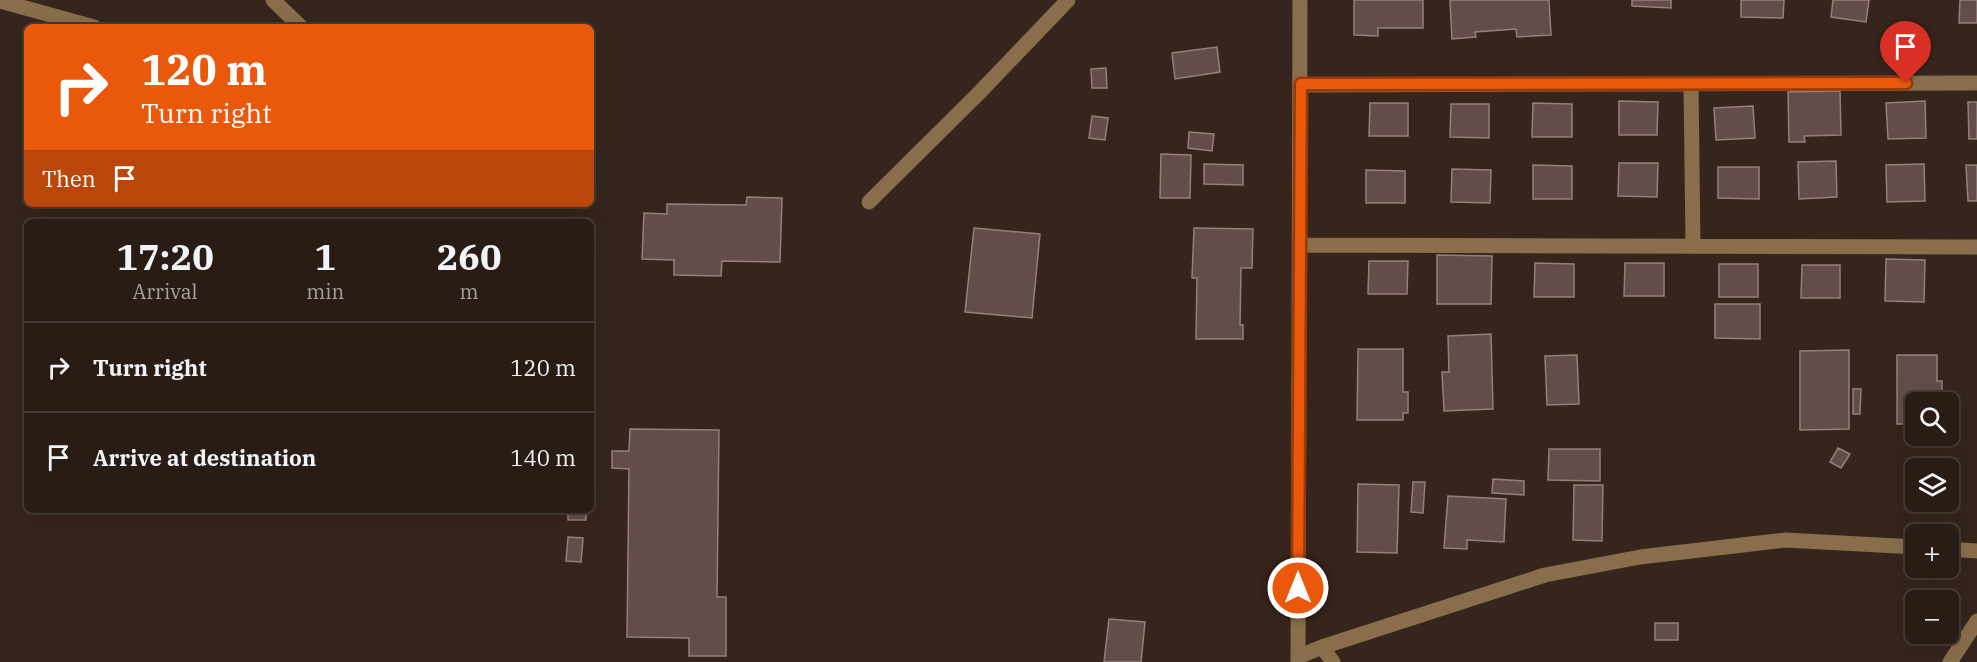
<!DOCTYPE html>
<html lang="en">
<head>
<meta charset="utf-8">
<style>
	:root { --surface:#281c15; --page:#30251e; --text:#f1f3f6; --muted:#a5a1a0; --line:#443a34 }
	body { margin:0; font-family:"IBM Plex Serif",serif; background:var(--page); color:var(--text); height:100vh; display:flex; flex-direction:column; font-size:22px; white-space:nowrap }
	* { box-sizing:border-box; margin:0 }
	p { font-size:20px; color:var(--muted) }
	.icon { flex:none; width:33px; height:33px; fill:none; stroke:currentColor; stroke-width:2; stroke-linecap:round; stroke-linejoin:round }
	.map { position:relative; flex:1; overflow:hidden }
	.details { position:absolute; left:24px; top:219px; width:570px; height:294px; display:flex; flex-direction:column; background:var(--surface); border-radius:9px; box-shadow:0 6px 24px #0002,0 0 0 2px var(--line) }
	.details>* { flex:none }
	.hud { position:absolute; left:24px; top:24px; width:570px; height:183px; border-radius:9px; box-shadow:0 6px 24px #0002,0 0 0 2px var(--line); background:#ea580c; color:#fff; overflow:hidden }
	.tools { position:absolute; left:1905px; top:392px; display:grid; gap:12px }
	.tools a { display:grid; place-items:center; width:54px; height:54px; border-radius:9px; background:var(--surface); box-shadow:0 6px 24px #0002,0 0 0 2px var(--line); font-size:30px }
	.pin { position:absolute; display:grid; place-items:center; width:51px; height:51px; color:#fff; margin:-62px -26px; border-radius:50% 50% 50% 0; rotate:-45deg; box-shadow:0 0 6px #0007 }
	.pin .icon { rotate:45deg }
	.me { position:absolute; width:66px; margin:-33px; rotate:0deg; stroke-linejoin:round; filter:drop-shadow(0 0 4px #0008) }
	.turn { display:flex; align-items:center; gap:21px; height:126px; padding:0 18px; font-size:27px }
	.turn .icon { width:78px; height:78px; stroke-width:2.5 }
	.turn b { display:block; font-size:42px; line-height:51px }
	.then { display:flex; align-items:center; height:57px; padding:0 18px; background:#0003; gap:12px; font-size:22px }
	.eta { display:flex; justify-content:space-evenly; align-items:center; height:102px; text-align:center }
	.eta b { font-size:36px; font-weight:800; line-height:42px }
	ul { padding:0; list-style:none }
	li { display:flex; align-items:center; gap:18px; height:90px; padding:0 18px; border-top:2px solid var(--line) }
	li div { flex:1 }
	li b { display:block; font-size:22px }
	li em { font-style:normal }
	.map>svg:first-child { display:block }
	.building { fill:#634d4b; stroke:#967e7c; stroke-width:1.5 }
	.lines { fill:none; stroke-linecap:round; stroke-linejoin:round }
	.minor { stroke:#896e4b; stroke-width:15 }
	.route-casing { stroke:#983908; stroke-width:15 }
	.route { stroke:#ea580c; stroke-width:10 }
</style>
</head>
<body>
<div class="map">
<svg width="1977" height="662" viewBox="0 0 1977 662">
	<rect width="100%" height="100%" fill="#36251c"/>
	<path class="building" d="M 1354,0 L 1423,0 L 1423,28 L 1378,28 L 1378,36 L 1354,35 Z
		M 1450,0 L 1549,0 L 1551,35 L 1517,37 L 1516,29 L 1475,32 L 1476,37 L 1452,39 Z
		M 1632,0 L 1671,0 L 1671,8 L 1632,6 Z
		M 1741,0 L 1784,0 L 1783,18 L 1741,17 Z
		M 1833,0 L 1869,0 L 1866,22 L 1831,17 Z
		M 1960,0 L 1977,0 L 1977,23 L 1959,23 Z
		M 1217,47 L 1220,72 L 1175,79 L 1172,53 Z
		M 1106,68 L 1107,88 L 1092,88 L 1091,69 Z
		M 1840,91 L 1841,135 L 1804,136 L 1805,142 L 1789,142 L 1788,92 Z
		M 1619,101 L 1658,102 L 1657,135 L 1619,135 Z
		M 1925,101 L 1926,138 L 1888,139 L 1886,103 Z
		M 1968,102 L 1977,102 L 1977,139 L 1969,139 Z
		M 1370,103 L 1408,103 L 1408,136 L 1369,136 Z
		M 1533,103 L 1572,104 L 1572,137 L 1532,137 Z
		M 1451,104 L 1489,104 L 1489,138 L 1450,137 Z
		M 1753,106 L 1755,138 L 1716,140 L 1714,108 Z
		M 1092,116 L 1108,118 L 1105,140 L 1089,138 Z
		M 1189,132 L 1214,134 L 1212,151 L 1188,148 Z
		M 1161,154 L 1191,155 L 1190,198 L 1160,198 Z
		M 1836,161 L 1837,197 L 1799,199 L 1798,162 Z
		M 1619,163 L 1658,163 L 1657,197 L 1618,196 Z
		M 1204,164 L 1243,165 L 1243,185 L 1204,184 Z
		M 1924,164 L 1925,201 L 1887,202 L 1886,165 Z
		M 1533,165 L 1572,166 L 1572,199 L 1533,199 Z
		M 1966,165 L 1977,165 L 1977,201 L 1968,201 Z
		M 1718,167 L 1759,167 L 1759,199 L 1718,198 Z
		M 1452,169 L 1491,170 L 1490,203 L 1451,202 Z
		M 1366,170 L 1405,171 L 1405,203 L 1366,203 Z
		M 747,197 L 782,198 L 780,262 L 722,261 L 721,276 L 674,275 L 674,260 L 642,259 L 644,213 L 667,214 L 667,204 L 746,205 Z
		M 974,228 L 1040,234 L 1032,318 L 965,312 Z
		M 1194,228 L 1253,229 L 1252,268 L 1241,268 L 1240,325 L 1243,325 L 1243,339 L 1196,339 L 1197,278 L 1192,278 Z
		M 1437,255 L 1492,256 L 1491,304 L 1437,304 Z
		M 1886,259 L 1925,260 L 1924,302 L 1885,301 Z
		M 1369,261 L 1408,261 L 1407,294 L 1368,294 Z
		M 1535,263 L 1574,264 L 1574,297 L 1534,297 Z
		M 1625,263 L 1664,263 L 1664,296 L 1624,296 Z
		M 1719,264 L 1758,264 L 1758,297 L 1719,297 Z
		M 1802,265 L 1840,265 L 1840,298 L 1801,298 Z
		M 1715,304 L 1760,304 L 1760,339 L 1715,338 Z
		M 1491,334 L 1493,409 L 1444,411 L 1442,372 L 1449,372 L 1448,336 Z
		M 1358,349 L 1403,349 L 1403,392 L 1408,392 L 1408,413 L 1403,413 L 1403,420 L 1357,420 Z
		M 1849,350 L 1849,429 L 1800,430 L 1800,351 Z
		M 1577,355 L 1579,404 L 1547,405 L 1545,356 Z
		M 1897,355 L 1937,355 L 1937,381 L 1942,381 L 1942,402 L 1916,402 L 1916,424 L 1897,424 Z
		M 1853,389 L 1861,389 L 1860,414 L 1853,414 Z
		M 630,429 L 719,430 L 717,597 L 726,597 L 726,656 L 689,656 L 689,638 L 627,637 L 629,469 L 612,468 L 612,451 L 629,451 Z
		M 1838,448 L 1850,454 L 1841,468 L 1830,462 Z
		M 1549,449 L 1600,449 L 1600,481 L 1548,480 Z
		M 1493,479 L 1524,481 L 1524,495 L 1492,493 Z
		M 1413,482 L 1425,482 L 1423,513 L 1411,512 Z
		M 1358,484 L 1399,485 L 1397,553 L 1357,552 Z
		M 1574,485 L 1603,485 L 1602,541 L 1573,540 Z
		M 1448,496 L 1506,499 L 1504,542 L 1467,540 L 1467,549 L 1444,548 Z
		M 568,510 L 586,510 L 586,520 L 568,520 Z
		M 568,537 L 583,538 L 581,562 L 566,561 Z
		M 1109,619 L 1145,622 L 1141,662 L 1104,662 Z
		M 1655,623 L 1678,623 L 1678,640 L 1655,640 Z"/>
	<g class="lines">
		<path class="minor" d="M 273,0 L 301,27
			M 0,1 L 94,27
			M 1691,84 L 1693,246
			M 1301,85 L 1977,83
			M 869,202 L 979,93 L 1068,0
			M 1300,245 L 1977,247
			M 1948,549 L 1977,551
			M 1322,647 L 1333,662
			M 1298,657 L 1322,647 L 1545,575 L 1640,557 L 1785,540 L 1916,547
			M 1298,662 L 1300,0
			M 1950,662 L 1977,621"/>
	</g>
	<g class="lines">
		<defs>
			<path id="route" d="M 1298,588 L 1301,84 L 1906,83"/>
		</defs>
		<use href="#route" class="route-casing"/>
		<use href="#route" class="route"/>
	</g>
</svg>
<div class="tools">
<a><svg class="icon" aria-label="search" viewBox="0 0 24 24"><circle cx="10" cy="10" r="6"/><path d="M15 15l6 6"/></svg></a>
<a><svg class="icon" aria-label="layers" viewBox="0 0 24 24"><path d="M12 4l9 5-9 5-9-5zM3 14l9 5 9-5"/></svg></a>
<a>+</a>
<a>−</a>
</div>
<div class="pin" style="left:1906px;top:83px;background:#d93025"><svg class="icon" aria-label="arrive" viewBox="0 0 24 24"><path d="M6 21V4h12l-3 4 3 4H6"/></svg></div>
<svg class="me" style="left:1298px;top:588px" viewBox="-20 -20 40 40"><circle r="17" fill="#ea580c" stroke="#fff" stroke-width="3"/><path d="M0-11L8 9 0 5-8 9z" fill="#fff"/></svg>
<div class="hud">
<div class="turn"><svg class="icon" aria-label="right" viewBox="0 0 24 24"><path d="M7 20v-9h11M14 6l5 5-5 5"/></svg><div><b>120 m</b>Turn right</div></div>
<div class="then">Then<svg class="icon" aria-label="arrive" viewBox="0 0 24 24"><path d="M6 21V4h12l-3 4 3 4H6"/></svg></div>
</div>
<section class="details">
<div class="eta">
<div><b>17:20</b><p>Arrival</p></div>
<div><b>1</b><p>min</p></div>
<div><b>260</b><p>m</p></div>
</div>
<ul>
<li><svg class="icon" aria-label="right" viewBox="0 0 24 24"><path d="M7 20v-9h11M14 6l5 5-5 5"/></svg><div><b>Turn right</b></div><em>120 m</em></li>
<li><svg class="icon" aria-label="arrive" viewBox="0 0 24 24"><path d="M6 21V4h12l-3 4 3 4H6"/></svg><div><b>Arrive at destination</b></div><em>140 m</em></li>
</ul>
</section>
</div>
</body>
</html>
